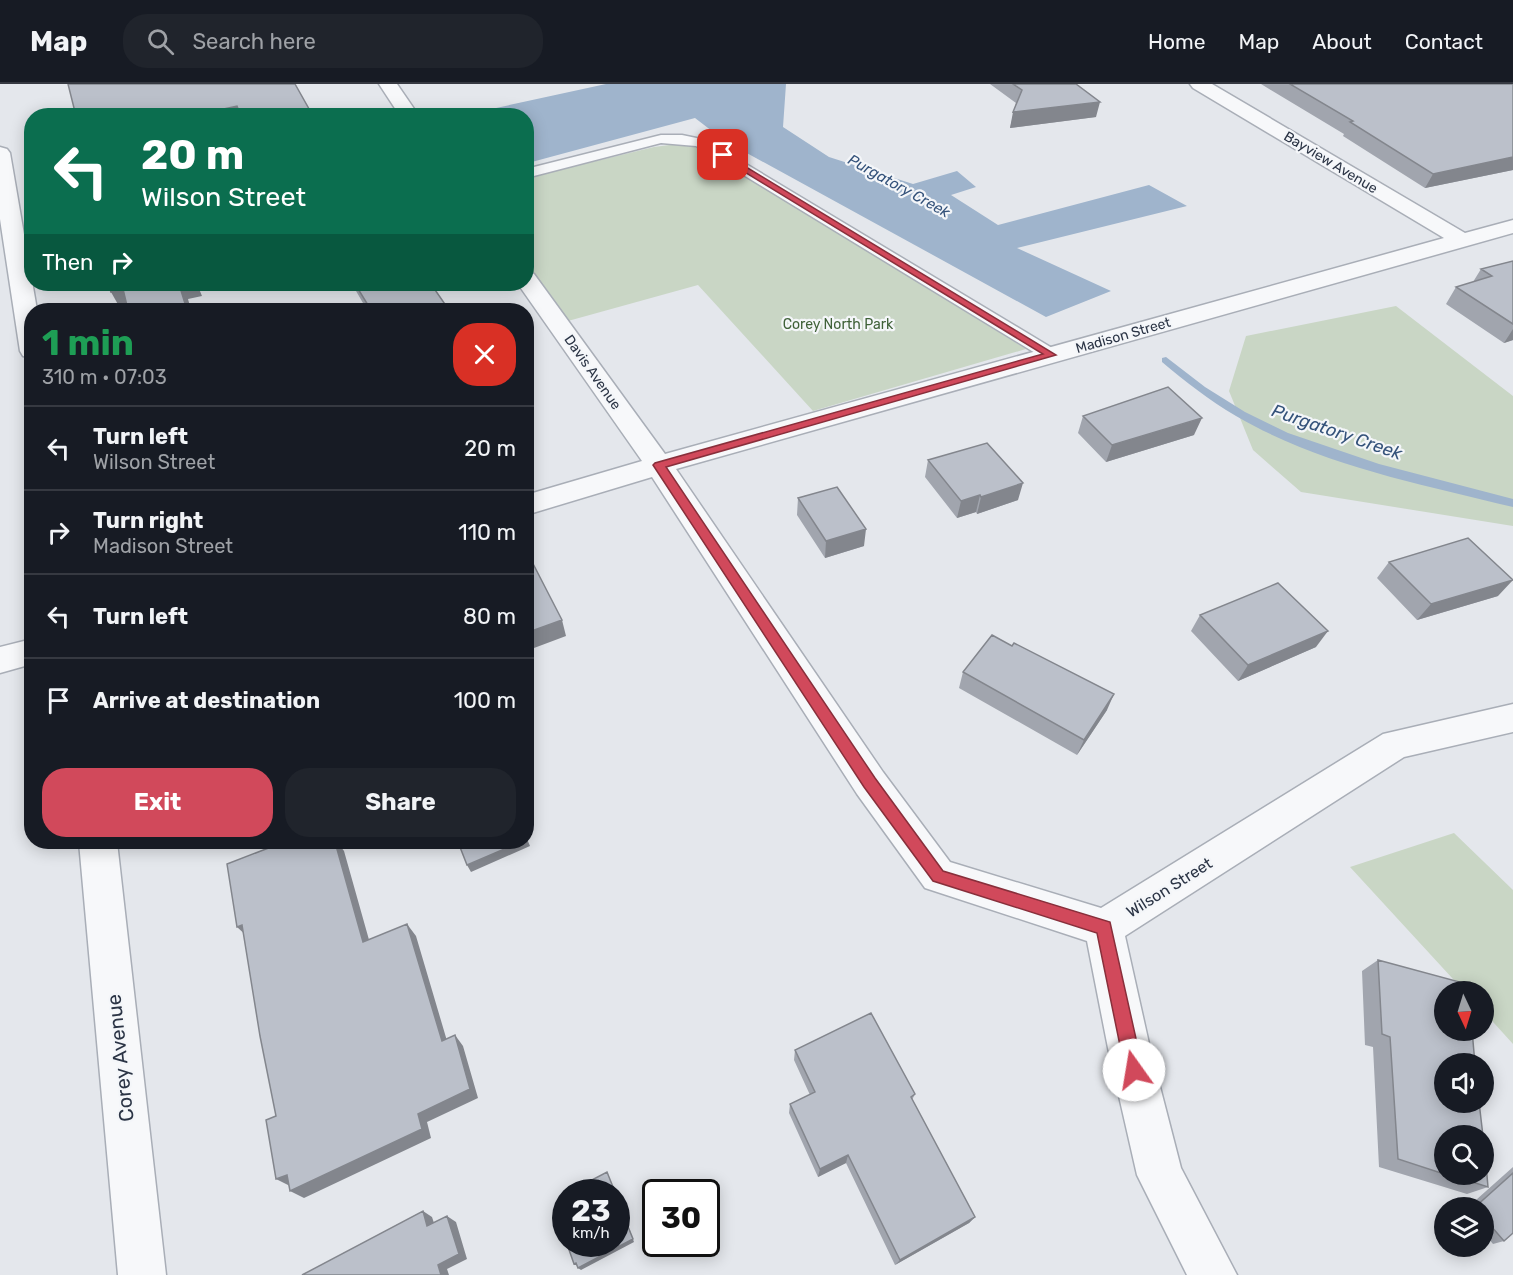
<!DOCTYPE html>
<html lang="en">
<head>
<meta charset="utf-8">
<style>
	:root { --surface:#171b24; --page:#20242c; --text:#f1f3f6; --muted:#9ea1a6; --line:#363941; --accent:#d1495b }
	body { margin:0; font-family:Rubik,sans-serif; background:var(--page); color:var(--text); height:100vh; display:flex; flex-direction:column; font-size:22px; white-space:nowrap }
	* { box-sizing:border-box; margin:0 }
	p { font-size:20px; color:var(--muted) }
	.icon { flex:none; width:33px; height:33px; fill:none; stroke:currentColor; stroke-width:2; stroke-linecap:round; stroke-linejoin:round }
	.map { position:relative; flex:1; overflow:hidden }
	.side { position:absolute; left:24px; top:219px; width:510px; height:546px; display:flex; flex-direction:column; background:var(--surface); border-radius:24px; box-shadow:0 3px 15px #0003 }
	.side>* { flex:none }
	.banner { position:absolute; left:24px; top:24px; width:510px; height:183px; border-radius:24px; box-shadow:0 3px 15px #0003; background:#0b6e4f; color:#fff; overflow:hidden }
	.needle { width:39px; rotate:176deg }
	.controls { position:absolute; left:1434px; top:897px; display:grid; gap:12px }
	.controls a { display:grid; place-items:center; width:60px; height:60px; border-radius:50%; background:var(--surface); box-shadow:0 3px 15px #0003; font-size:30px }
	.speed { position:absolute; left:552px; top:1095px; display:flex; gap:12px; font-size:30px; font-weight:700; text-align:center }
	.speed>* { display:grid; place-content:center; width:78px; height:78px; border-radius:50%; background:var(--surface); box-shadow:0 3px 15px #0003; line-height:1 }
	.speed small { font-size:15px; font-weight:400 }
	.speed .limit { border:3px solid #111; border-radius:9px; background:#fff; color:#111 }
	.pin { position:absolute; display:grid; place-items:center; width:51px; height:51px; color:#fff; margin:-26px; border-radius:12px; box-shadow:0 3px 9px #0006 }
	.me { position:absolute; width:66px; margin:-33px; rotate:347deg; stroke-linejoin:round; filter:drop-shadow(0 0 4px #0008) }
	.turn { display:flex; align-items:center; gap:21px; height:126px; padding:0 18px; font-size:27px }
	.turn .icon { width:78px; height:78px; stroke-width:2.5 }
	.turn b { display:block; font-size:42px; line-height:51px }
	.then { display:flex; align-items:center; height:57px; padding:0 18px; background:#0003; gap:12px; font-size:22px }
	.round { display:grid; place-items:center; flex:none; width:63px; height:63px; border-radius:24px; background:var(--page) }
	.summary { display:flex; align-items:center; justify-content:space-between; height:102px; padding:0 18px }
	h1 { font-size:36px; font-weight:700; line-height:45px; color:#1e9e55 }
	.cta { display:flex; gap:12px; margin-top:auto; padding:12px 18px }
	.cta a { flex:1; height:69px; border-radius:24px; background:var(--accent); color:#fff; font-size:24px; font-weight:700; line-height:69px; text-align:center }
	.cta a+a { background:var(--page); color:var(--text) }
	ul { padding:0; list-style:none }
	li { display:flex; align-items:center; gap:18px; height:84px; padding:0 18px; border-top:2px solid var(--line) }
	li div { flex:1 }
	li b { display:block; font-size:22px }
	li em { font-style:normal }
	header { display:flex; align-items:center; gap:36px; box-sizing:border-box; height:84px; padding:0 30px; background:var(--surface); border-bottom:2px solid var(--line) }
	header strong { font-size:28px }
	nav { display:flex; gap:33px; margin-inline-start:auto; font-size:21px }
	.search { width:420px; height:54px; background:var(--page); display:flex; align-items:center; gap:15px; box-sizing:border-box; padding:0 21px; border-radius:24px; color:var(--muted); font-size:22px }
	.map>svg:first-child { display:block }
	.green { fill:#c9d6c5 }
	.water { fill:#9fb4cc }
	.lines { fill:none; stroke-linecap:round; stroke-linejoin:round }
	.stream { fill:#9fb4cc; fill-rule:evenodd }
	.service-casing { stroke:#a9aeb7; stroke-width:3 }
	.minor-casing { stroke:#a9aeb7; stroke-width:3 }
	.service { fill:#f7f8fa; fill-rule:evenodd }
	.minor { fill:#f7f8fa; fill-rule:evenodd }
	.wall { fill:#a1a5ae }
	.shaded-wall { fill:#83868d }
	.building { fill:#bbc0ca; stroke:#83868d; stroke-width:1.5 }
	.route { fill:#d1495b; stroke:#882f3b; stroke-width:1.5 }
	.labels { text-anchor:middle; stroke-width:4.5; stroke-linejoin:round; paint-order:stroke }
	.far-street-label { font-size:14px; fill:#2b3445; stroke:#f4f6f9 }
	.far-park-label { font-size:14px; fill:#3f6138; stroke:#f4f6f9 }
	.far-water-label { font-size:15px; font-style:italic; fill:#34527a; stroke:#f4f6f9 }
	.street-label { font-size:16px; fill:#2b3445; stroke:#f4f6f9 }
	.water-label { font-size:18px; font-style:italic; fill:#34527a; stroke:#f4f6f9 }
	.near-street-label { font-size:20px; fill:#2b3445; stroke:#f4f6f9 }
</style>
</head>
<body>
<header>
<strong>Map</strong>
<div class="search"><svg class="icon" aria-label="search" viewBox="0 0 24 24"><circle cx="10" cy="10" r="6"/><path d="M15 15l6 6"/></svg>Search here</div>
<nav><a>Home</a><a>Map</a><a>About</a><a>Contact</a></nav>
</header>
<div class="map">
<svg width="1513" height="1191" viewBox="0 0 1513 1191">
	<rect width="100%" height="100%" fill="#e4e7ec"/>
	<path class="green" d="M 677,60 L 700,64 L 1026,265 L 813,327 L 698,201 L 568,237 L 527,179 L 526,94 L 654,63 Z
		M 1396,222 L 1513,312 L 1513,442 L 1301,408 L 1253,366 L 1229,307 L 1246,252 Z
		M 1454,749 L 1513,806 L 1513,960 L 1484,928 L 1484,908 L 1464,907 L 1350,783 Z"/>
	<path class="water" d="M 606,0 L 786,0 L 783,43 L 829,73 L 913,100 L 957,87 L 976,103 L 951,111 L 998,141 L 1149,101 L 1187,122 L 1017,164 L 1111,207 L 1046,233 L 725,57 L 695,34 L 528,79 L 526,32 L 476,31 L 473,29 Z"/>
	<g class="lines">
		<path class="stream" d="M 1166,273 L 1205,303 L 1245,328 L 1288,349 L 1379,380 L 1513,415 L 1513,423 C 1420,400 1320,381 1236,332 C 1209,316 1186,298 1162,278 L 1162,274 Z"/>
		<defs>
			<path id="service" d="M 661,51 L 682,51 L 706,56 L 1057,267 L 1060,271 L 1057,275 L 1045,275 L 696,62 L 661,59 L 526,94 L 526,85 Z"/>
			<path id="minor" d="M 379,0 L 397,0 L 419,32 L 400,32 Z
				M 1190,0 L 1212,0 L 1465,149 L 1513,136 L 1513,149 L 676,385 L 883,688 L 950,778 L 1101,824 L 1383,650 L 1513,620 L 1513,648 L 1404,673 L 1125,852 L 1150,964 L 1181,1084 L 1237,1191 L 1187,1191 L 1137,1091 L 1108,964 L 1087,857 L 925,804 L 857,710 L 652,393 L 526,431 L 526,411 L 642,377 L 518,200 L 526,200 L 526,188 L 534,190 L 665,370 L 1444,154 L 1193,4 Z
				M 0,63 L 7,65 L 10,69 L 37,226 L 32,226 L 32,274 L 23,272 L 20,267 L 0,135 Z
				M 32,555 L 32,580 L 0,589 L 0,563 Z
				M 79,758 L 117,758 L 166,1191 L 118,1191 Z"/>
		</defs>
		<use href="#service" class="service-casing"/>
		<use href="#minor" class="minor-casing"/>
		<use href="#service" class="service"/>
		<use href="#minor" class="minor"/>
	</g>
	<path class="wall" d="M 990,0 L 1076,0 L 1096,33 L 1010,44 L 1016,19 Z
		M 1261,0 L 1513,0 L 1513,86 L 1425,104 L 1343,52 L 1344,50 Z
		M 1513,177 L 1513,256 L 1504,259 L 1446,220 L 1456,203 L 1473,198 L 1481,185 Z
		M 352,200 L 431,200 L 449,226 L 367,226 Z
		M 1083,332 L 1194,351 L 1106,378 L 1078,349 Z
		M 928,376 L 1018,416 L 977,430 L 976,428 L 957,434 L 925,393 Z
		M 798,414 L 864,462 L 825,474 L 797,431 Z
		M 1389,478 L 1498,512 L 1417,536 L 1377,494 Z
		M 1200,531 L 1316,563 L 1238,597 L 1191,547 Z
		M 1012,562 L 1107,626 L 1077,671 L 959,604 L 963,588 Z
		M 1378,876 L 1444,1052 L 1444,1090 L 1484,1090 L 1488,1103 L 1467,1110 L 1379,1083 L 1373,963 L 1365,961 L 1362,887 Z
		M 795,966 L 915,1010 L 912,1016 L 975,1133 L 969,1139 L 895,1181 L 846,1079 L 818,1093 L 789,1029 L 790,1020 L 810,1011 L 794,976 Z
		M 1513,1083 L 1513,1149 L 1504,1157 L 1493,1160 L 1484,1149 L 1484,1124 L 1467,1124 Z"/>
	<path class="shaded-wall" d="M 1100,18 L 1096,33 L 1010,44 L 1013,28 Z
		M 237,22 L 241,32 L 191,32 Z
		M 1513,73 L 1513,86 L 1425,104 L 1433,90 Z
		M 179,200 L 197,200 L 202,212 L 188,215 L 191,226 L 187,226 Z
		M 123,205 L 133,221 L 120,224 L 111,208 Z
		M 1513,245 L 1513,256 L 1504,259 Z
		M 1202,334 L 1194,351 L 1106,378 L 1112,361 Z
		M 526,347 L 529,359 L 526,359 Z
		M 1023,399 L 1018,416 L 977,430 L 981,413 Z
		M 980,411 L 976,428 L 957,434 L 961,417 Z
		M 866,445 L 864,462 L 825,474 L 826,457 Z
		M 1513,496 L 1498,512 L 1417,536 L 1431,520 Z
		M 562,536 L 566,552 L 526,567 L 526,549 Z
		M 1328,547 L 1316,563 L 1238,597 L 1248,581 Z
		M 1114,610 L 1107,626 L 1077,671 L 1084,656 Z
		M 527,755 L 530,762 L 471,788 L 467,781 L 521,758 L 526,758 Z
		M 335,758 L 337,758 L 344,767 L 373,870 L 363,858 Z
		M 407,840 L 416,852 L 450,967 L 442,957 Z
		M 242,841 L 250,855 L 237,843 Z
		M 455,951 L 463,962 L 478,1014 L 427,1038 L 431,1054 L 304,1114 L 290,1107 L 418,1030 Z
		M 848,1071 L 846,1079 L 818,1093 L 820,1085 Z
		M 287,1091 L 290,1102 L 276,1095 Z
		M 616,1111 L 634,1158 L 581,1186 L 578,1184 L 616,1113 Z
		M 423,1127 L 432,1133 L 437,1148 L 427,1142 Z
		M 447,1132 L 456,1138 L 467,1175 L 447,1185 L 449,1191 L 441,1191 L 438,1181 Z
		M 975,1133 L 969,1139 L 895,1181 L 900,1176 Z"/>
	<path class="building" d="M 68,0 L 295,0 L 313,32 L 241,32 L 237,22 L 191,32 L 76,32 Z
		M 1013,0 L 1076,0 L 1100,18 L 1013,28 L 1022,6 Z
		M 1290,0 L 1513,0 L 1513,73 L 1433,90 L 1350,38 L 1353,37 Z
		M 1513,177 L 1513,240 L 1456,203 L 1492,192 L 1481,185 Z
		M 108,200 L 179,200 L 187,226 L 128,226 L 123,205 L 111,208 Z
		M 355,200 L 431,200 L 449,226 L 371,226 Z
		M 1168,303 L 1202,334 L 1112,361 L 1083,332 Z
		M 987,359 L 1023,399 L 981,413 L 980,411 L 961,417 L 928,376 Z
		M 837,403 L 866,445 L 826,457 L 798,414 Z
		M 1468,454 L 1513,496 L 1431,520 L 1389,478 Z
		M 527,468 L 562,536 L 526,549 L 526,469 Z
		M 1278,499 L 1328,547 L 1248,581 L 1200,531 Z
		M 992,551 L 1012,562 L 1014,559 L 1114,610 L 1084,656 L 963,588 Z
		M 284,758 L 335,758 L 363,858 L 407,840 L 442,957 L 455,951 L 470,1005 L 418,1030 L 422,1045 L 290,1107 L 287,1091 L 276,1095 L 266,1036 L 276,1032 L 260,952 L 242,841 L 237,843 L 227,780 Z
		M 458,758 L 521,758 L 467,781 Z
		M 1378,876 L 1467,900 L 1468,908 L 1444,908 L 1444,946 L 1472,946 L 1475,980 L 1444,980 L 1444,1018 L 1479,1018 L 1483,1052 L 1444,1052 L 1444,1090 L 1398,1075 L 1390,953 L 1382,950 Z
		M 871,929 L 915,1010 L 911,1013 L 975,1133 L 900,1176 L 848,1071 L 820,1085 L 790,1020 L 815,1008 L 795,966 Z
		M 1484,1058 L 1488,1103 L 1447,1090 L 1484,1090 Z
		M 607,1088 L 615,1108 L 569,1108 Z
		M 1513,1089 L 1513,1149 L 1504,1157 L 1484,1134 L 1484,1124 L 1474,1124 Z
		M 566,1110 L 566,1124 L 562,1112 Z
		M 616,1113 L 633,1155 L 578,1184 L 576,1179 L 574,1180 L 567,1160 L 616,1160 Z
		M 423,1127 L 427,1142 L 447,1132 L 459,1170 L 438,1181 L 441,1191 L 302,1191 Z
		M 566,1142 L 566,1156 L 561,1144 Z"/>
	<path class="route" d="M 723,69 L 1056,271 L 666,383 L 875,694 L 943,787 L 1110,838 L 1143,986 L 1140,992 L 1134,994 L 1128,992 L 1125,986 L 1097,849 L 933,797 L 864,703 L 653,381 L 655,379 L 1043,270 L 720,73 L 719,71 Z"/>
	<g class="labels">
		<g class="far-street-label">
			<text transform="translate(1331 78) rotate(31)" y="5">Bayview Avenue</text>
			<text transform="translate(1123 251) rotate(-16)" y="5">Madison Street</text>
			<text transform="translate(593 288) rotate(55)" y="5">Davis Avenue</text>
		</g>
		<g class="far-park-label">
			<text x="838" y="245">Corey North Park</text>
		</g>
		<g class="far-water-label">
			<text transform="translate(899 102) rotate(29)" y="5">Purgatory Creek</text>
		</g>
		<g class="street-label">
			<text transform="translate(1169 803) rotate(-32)" y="6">Wilson Street</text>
		</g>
		<g class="water-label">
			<text transform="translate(1337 348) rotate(19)" y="6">Purgatory Creek</text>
		</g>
		<g class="near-street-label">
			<text transform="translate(120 974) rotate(-96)" y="7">Corey Avenue</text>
		</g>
	</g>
</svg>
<div class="controls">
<a><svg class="needle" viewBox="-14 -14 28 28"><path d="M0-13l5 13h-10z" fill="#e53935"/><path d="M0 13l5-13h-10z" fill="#9ea1a6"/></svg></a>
<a><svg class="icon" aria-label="sound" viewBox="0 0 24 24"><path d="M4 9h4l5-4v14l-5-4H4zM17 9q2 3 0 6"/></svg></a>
<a><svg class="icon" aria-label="search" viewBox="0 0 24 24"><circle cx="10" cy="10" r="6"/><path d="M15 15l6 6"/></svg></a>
<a><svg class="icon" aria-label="layers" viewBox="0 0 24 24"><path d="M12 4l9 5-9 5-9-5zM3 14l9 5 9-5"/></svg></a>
</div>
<div class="speed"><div>23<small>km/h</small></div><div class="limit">30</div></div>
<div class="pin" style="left:723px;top:71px;background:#d93025"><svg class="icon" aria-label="arrive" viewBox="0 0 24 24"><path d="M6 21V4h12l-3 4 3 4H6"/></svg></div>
<svg class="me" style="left:1134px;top:986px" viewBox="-20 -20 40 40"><circle r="19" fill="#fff"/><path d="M0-13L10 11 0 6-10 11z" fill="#d1495b"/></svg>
<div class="banner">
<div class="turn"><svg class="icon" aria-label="left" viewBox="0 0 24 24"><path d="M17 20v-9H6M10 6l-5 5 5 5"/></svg><div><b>20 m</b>Wilson Street</div></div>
<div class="then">Then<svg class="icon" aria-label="right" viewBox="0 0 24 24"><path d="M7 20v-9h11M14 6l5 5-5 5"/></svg></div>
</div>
<section class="side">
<div class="summary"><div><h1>1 min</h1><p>310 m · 07:03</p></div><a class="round" style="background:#d93025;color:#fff"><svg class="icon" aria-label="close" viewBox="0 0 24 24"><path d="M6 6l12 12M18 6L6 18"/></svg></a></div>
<ul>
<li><svg class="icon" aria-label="left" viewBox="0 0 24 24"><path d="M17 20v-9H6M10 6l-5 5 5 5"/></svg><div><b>Turn left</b><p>Wilson Street</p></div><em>20 m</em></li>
<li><svg class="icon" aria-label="right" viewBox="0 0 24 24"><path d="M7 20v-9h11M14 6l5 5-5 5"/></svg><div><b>Turn right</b><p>Madison Street</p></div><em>110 m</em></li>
<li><svg class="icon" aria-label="left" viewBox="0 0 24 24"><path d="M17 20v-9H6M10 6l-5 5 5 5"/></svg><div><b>Turn left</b></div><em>80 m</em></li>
<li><svg class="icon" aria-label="arrive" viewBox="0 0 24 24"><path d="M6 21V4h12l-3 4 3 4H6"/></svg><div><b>Arrive at destination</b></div><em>100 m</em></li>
</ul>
<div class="cta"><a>Exit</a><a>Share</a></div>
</section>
</div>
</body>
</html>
